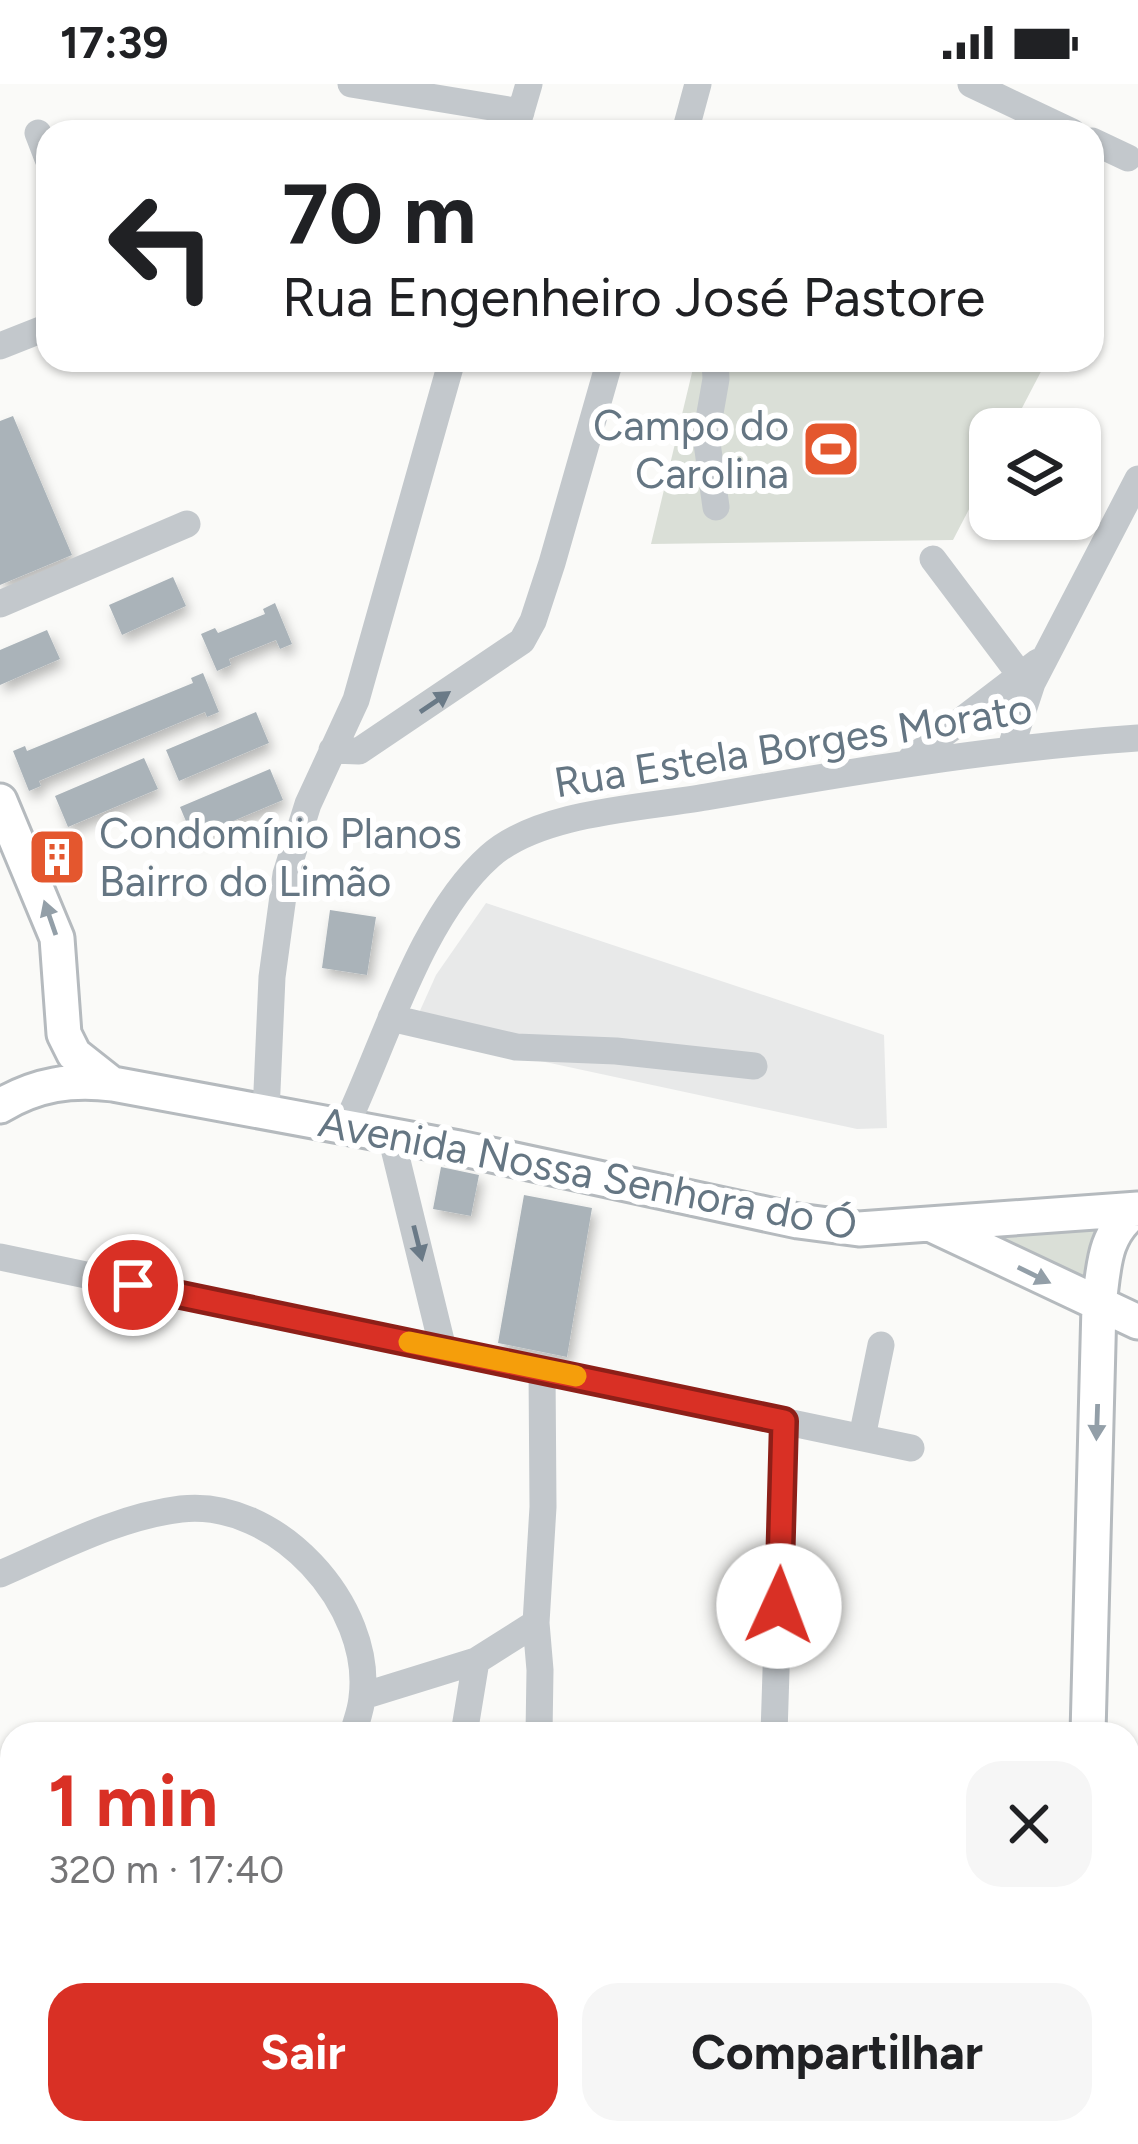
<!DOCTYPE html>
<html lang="pt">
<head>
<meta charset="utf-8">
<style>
	:root { --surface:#fff; --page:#f6f6f6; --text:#202124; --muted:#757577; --accent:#d93025 }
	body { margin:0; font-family:Figtree,sans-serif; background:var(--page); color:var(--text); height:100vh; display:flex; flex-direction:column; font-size:45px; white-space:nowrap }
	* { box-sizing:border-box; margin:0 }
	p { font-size:39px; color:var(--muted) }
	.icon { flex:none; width:66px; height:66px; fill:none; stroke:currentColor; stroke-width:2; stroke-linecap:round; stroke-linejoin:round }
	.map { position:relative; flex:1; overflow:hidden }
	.sheet { position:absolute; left:0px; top:1638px; width:1140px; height:423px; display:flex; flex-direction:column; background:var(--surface); border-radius:36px 36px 0 0; box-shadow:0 3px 9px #0004 }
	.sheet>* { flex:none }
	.top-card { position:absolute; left:36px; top:36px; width:1068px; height:252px; border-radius:36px; box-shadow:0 3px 9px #0004; background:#fff; color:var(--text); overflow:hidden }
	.fabs { position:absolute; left:969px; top:324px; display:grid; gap:24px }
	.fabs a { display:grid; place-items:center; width:132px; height:132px; border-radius:24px; background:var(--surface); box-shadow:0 3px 9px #0004; font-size:60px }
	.pin { position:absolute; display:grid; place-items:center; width:102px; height:102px; color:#fff; margin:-51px; border:6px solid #fff; border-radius:50%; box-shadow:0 3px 12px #0007 }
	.me { position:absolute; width:132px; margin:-66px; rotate:2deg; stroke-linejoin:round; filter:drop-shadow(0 0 9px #0008) }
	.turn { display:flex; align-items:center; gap:42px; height:252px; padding:0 48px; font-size:54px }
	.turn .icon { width:156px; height:156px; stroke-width:2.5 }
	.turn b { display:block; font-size:84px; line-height:102px }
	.round { display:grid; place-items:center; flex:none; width:126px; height:126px; border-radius:36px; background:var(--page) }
	.head { display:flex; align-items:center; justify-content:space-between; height:204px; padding:0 48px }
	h1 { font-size:72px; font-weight:700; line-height:90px; color:var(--accent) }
	.cta { display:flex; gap:24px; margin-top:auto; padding:24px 48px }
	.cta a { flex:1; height:138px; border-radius:36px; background:var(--accent); color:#fff; font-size:48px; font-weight:700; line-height:138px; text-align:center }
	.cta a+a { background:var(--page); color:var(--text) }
	.status { display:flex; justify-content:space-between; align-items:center; height:84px; padding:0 60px; background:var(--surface); direction:ltr }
	.status svg { height:33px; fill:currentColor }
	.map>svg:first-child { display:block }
	.built { fill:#e8e9e9 }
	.green { fill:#dadfd7 }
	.building { fill:#aab3b9; filter:url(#shadow) }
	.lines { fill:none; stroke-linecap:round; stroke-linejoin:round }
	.major-casing { stroke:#b5babe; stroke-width:39 }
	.minor { stroke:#c3c8cc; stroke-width:27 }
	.major { stroke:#fff; stroke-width:33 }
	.oneway { fill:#6a7a87 }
	.oneway2 { fill:#939fa8 }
	.route-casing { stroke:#8d1f18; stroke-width:30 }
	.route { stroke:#d93025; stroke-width:21 }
	.slow { stroke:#f59e0b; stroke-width:21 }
	.labels { text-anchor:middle; stroke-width:12; stroke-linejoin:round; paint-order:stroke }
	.poi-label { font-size:42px; fill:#657683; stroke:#fff; text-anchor:end }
	.street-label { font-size:42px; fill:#657683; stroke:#fff }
</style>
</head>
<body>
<div class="status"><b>17:39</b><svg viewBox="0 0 49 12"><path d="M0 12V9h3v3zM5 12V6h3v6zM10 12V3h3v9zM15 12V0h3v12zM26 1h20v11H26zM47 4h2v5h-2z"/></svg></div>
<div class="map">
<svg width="1138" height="2060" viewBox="0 0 1138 2060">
	<defs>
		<filter id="shadow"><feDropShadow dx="4" dy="7" stdDeviation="6" flood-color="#0004"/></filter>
	</defs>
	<rect width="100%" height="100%" fill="#fafaf8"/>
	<path class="built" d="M 486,819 L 884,951 L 887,1044 L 857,1045 L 410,949 L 436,891 Z"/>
	<path class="green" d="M 695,276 L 1047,276 L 1011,345 L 990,345 L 990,385 L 953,456 L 651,460 Z
		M 1104,1140 L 1088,1199 L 1006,1162 L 1000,1151 Z"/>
	<path class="building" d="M 13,332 L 72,471 L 0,501 L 0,337 Z
		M 173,493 L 186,522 L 122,551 L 109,521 Z
		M 275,519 L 292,560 L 280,565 L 276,556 L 229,575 L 231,581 L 217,587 L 201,550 L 215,544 L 218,549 L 265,530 L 263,525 Z
		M 47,546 L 60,575 L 0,601 L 0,566 Z
		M 203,589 L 219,628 L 207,633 L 205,628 L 39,697 L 41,702 L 29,707 L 13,667 L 25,662 L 27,667 L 193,599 L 191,594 Z
		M 256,628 L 269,659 L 179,697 L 166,666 Z
		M 144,674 L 158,705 L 68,743 L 55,712 Z
		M 270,685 L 283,716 L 193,754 L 180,723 Z
		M 330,826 L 376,833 L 367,891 L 322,884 Z
		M 441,1083 L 479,1091 L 471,1132 L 433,1125 Z
		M 524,1111 L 592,1124 L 567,1273 L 498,1259 Z"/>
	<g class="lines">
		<defs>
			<path id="major" d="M 0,717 L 57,854 L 64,950 L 74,970 L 112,1000
				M 0,1022 C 37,1000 71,995 113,1000 L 459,1064 L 798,1137 L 859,1145 L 1138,1125
				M 932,1141 L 1138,1238
				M 1088,1650 L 1099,1221 C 1104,1182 1103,1150 1136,1126
				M 1077,2060 L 1077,2049"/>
		</defs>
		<use href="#major" class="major-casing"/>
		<path class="minor" d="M 351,0 L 521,28
			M 971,0 L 1072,48
			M 515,48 L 529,0
			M 685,48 L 698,0
			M 38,49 L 48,75
			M 1092,57 L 1128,74
			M 0,262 L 48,243
			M 715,276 L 716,295 L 706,352 L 716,423
			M 933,475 L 1021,592 L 1032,599
			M 0,520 L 187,440
			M 332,666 L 359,667 L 522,557 L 533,537 L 552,479 L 610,276
			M 1010,666 L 1032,599 L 1138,395
			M 911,675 L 1038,578
			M 391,934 L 516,963 L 616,967 L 754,982
			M 266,1029 L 272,893 L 286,790 L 308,720 L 356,616 L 452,276
			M 345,1043 C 385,960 420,834 490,772 C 539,728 642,724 706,713 C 850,688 992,664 1138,654
			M 391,1052 L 443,1265
			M 0,1173 L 911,1364
			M 862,1353 L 881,1261
			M 0,1490 C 58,1465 117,1433 181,1425 C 276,1414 374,1521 362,1614 C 361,1626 356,1638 353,1650
			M 363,1612 L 476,1577 L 536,1539
			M 464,1650 L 476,1577
			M 539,1650 L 540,1586 L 536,1539 L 543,1423 L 542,1285
			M 774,1650 L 784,1337
			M 0,1957 L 12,1961
			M 302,2049 L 335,2060
			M 156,2060 L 163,2049
			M 386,2060 L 392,2049
			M 683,2060 L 686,2049"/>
		<use href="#major" class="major"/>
	</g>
	<defs><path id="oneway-solid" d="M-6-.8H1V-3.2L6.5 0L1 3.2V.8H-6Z" transform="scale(3)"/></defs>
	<g class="oneway">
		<use href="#oneway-solid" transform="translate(435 618) rotate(-34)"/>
		<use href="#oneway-solid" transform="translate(418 1159) rotate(76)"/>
	</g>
	<g class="oneway2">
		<use href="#oneway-solid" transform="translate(50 834) rotate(-109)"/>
		<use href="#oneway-solid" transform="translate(1034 1191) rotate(26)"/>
		<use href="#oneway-solid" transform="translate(1097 1338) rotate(92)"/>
	</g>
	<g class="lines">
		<defs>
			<path id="route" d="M 133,1201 L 784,1337 L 779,1522"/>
		</defs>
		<use href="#route" class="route-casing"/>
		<use href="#route" class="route"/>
		<path class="slow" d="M 409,1258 L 576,1292"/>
	</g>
	<defs>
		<symbol id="stadium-square" viewBox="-11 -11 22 22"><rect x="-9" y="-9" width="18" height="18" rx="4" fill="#e4572e" stroke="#fff"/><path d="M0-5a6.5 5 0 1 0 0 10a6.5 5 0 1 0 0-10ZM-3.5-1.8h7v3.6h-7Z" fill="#fff"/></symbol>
		<symbol id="building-square" viewBox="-11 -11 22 22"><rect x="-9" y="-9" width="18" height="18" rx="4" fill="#e4572e" stroke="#fff"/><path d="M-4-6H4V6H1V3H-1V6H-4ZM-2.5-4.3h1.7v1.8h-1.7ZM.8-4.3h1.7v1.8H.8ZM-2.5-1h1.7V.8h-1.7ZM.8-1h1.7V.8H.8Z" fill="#fff"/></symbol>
	</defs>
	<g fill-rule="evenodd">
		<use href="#stadium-square" x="798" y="332" width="66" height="66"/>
		<use href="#building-square" x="24" y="740" width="66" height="66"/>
	</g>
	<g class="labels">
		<g class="poi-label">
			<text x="789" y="356">Campo do<tspan x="789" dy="48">Carolina</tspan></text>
			<text x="99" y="764" text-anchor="start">Condomínio Planos<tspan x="99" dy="48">Bairro do Limão</tspan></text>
		</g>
		<g class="street-label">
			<text transform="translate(793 661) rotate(-9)" y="15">Rua Estela Borges Morato</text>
			<text transform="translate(588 1089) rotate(11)" y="15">Avenida Nossa Senhora do Ó</text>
		</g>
	</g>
</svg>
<div class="fabs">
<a><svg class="icon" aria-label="layers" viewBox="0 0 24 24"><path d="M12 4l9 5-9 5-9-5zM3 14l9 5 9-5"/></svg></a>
</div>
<div class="pin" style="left:133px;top:1201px;background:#d93025"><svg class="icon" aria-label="arrive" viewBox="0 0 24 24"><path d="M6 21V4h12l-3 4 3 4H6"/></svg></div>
<svg class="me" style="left:779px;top:1522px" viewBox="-20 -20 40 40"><circle r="19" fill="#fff"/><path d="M0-13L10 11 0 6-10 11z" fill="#d93025"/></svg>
<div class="top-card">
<div class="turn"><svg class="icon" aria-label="left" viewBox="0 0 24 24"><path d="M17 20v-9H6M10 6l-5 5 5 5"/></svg><div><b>70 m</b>Rua Engenheiro José Pastore</div></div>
</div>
<section class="sheet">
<div class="head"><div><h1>1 min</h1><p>320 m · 17:40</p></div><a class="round"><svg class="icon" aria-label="close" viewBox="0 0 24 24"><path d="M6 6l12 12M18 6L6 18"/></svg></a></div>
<div class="cta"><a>Sair</a><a>Compartilhar</a></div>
</section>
</div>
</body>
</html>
